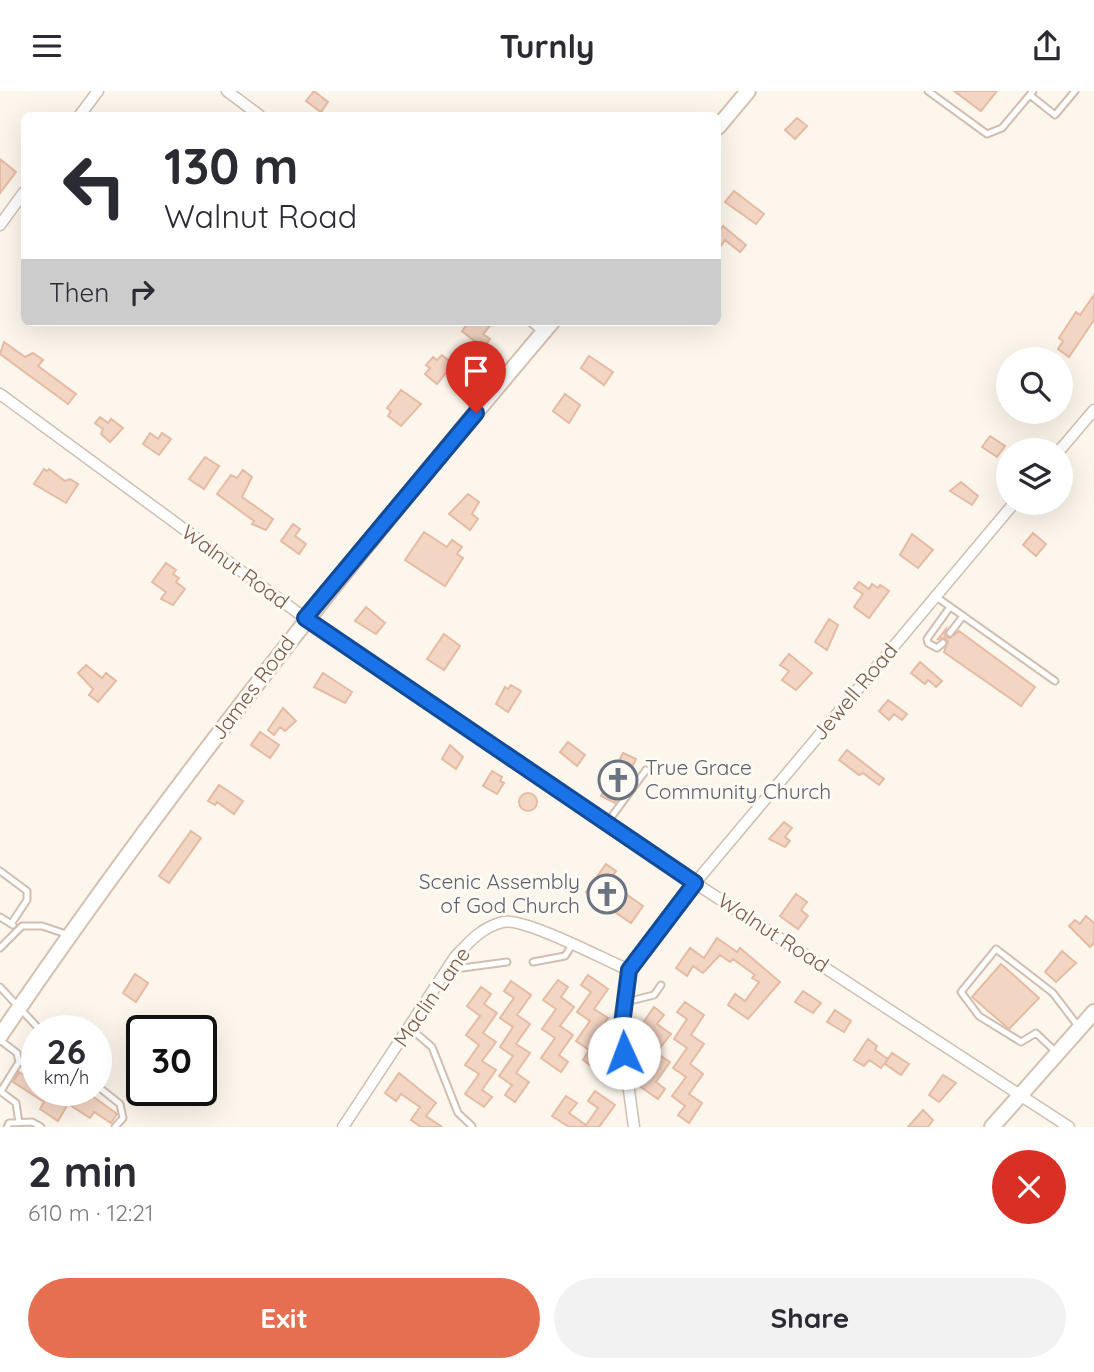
<!DOCTYPE html>
<html lang="en">
<head>
<meta charset="utf-8">
<style>
	:root { --surface:#fff; --page:#f2f2f3; --text:#2b2b33; --muted:#7c7c81; --accent:#e76f51 }
	body { margin:0; font-family:Quicksand,sans-serif; background:var(--page); color:var(--text); height:100vh; display:flex; flex-direction:column; font-size:26px; white-space:nowrap }
	* { box-sizing:border-box; margin:0 }
	p { font-size:23px; color:var(--muted) }
	.icon { flex:none; width:38px; height:38px; fill:none; stroke:currentColor; stroke-width:2; stroke-linecap:round; stroke-linejoin:round }
	.map { position:relative; height:1036px; overflow:hidden }
	.drawer { display:flex; flex-direction:column; background:var(--surface); flex:1 }
	.drawer>* { flex:none }
	.top-card { position:absolute; left:21px; top:21px; width:700px; height:214px; border-radius:10px; box-shadow:0 7px 28px #0002; background:#fff; color:var(--text); overflow:hidden }
	.buttons { position:absolute; left:996px; top:256px; display:grid; gap:14px }
	.buttons a { display:grid; place-items:center; width:77px; height:77px; border-radius:50%; background:var(--surface); box-shadow:0 7px 28px #0002; font-size:35px }
	.speed { position:absolute; left:21px; top:924px; display:flex; gap:14px; font-size:35px; font-weight:700; text-align:center }
	.speed>* { display:grid; place-content:center; width:91px; height:91px; border-radius:50%; background:var(--surface); box-shadow:0 7px 28px #0002; line-height:1 }
	.speed small { font-size:18px; font-weight:400 }
	.speed .limit { border:4px solid #111; border-radius:10px; background:#fff; color:#111 }
	.pin { position:absolute; display:grid; place-items:center; width:60px; height:60px; color:#fff; margin:-72px -30px; border-radius:50% 50% 50% 0; rotate:-45deg; box-shadow:0 0 7px #0007 }
	.pin .icon { rotate:45deg }
	.me { position:absolute; width:77px; margin:-38px; rotate:358deg; stroke-linejoin:round; filter:drop-shadow(0 0 5px #0008) }
	.turn { display:flex; align-items:center; gap:24px; height:147px; padding:0 28px; font-size:32px }
	.turn .icon { width:91px; height:91px; stroke-width:2.5 }
	.turn b { display:block; font-size:49px; line-height:60px }
	.then { display:flex; align-items:center; height:66px; padding:0 28px; background:#0003; gap:14px; font-size:26px }
	.round { display:grid; place-items:center; flex:none; width:74px; height:74px; border-radius:37px; background:var(--page) }
	.overview { display:flex; align-items:center; justify-content:space-between; height:119px; padding:0 28px }
	h1 { font-size:42px; font-weight:700; line-height:52px }
	.cta { display:flex; gap:14px; margin-top:auto; padding:14px 28px }
	.cta a { flex:1; height:80px; border-radius:42px; background:var(--accent); color:#fff; font-size:28px; font-weight:700; line-height:80px; text-align:center }
	.cta a+a { background:var(--page); color:var(--text) }
	header { display:flex; justify-content:space-between; align-items:center; height:91px; padding:0 28px; background:var(--surface); font-size:32px; font-weight:700 }
	.map>svg:first-child { display:block }
	.building { fill:#f3d5c3; stroke:#e6bba3; stroke-width:2 }
	.lines { fill:none; stroke-linecap:round; stroke-linejoin:round }
	.lane-casing { stroke:#d1beb0; stroke-width:9 }
	.street-casing { stroke:#d1beb0; stroke-width:13 }
	.secondary-casing { stroke:#d6c0b0; stroke-width:18 }
	.lane { stroke:#fff; stroke-width:5 }
	.street { stroke:#fff; stroke-width:10 }
	.secondary { stroke:#fff; stroke-width:14 }
	.route-casing { stroke:#114b97; stroke-width:18 }
	.route { stroke:#1a73e8; stroke-width:12 }
	.labels { text-anchor:middle; stroke-width:6; stroke-linejoin:round; paint-order:stroke }
	.street-label { font-size:21px; fill:#7a5c4d; stroke:#fffaf3 }
	.worship-label { font-size:21px; fill:#5b616d; stroke:#fffaf3; text-anchor:start }
</style>
</head>
<body>
<header><svg class="icon" aria-label="menu" viewBox="0 0 24 24"><path d="M4 6h16M4 12h16M4 18h16"/></svg>Turnly<svg class="icon" aria-label="share" viewBox="0 0 24 24"><path d="M12 15V3M7 8l5-5 5 5M5 13v7h14v-7"/></svg></header>
<div class="map">
<svg width="1094" height="1036" viewBox="0 0 1094 1036">
	<rect width="100%" height="100%" fill="#fdf6ec"/>
	<path class="building" d="M 314,0 L 328,11 L 321,21 L 306,10 Z
		M 954,0 L 997,0 L 981,20 Z
		M 797,27 L 807,35 L 795,48 L 785,39 Z
		M 0,68 L 16,81 L 0,102 Z
		M 734,100 L 764,123 L 756,133 L 725,111 Z
		M 723,135 L 746,154 L 740,161 L 725,149 L 718,159 L 718,142 Z
		M 1094,204 L 1094,229 L 1069,266 L 1058,258 L 1063,250 L 1059,247 L 1076,221 L 1080,224 Z
		M 469,231 L 493,231 L 483,243 L 490,248 L 483,257 L 462,240 Z
		M 4,251 L 25,266 L 33,262 L 43,269 L 38,275 L 76,303 L 68,313 L 0,263 Z
		M 442,264 L 463,282 L 455,290 L 446,282 L 437,293 L 425,283 L 430,277 L 426,274 L 433,266 L 437,269 Z
		M 589,265 L 613,281 L 604,294 L 581,277 Z
		M 401,299 L 421,313 L 401,335 L 388,325 L 391,320 L 387,317 Z
		M 565,303 L 580,314 L 569,332 L 553,320 Z
		M 100,326 L 108,332 L 111,328 L 123,337 L 110,351 L 101,343 L 103,338 L 95,332 Z
		M 150,342 L 158,348 L 162,342 L 171,348 L 159,364 L 143,353 Z
		M 990,345 L 1005,355 L 997,366 L 982,356 Z
		M 205,366 L 219,375 L 204,398 L 189,388 Z
		M 44,378 L 47,380 L 49,378 L 65,390 L 70,388 L 78,393 L 66,412 L 34,393 Z
		M 243,379 L 252,386 L 242,406 L 273,428 L 266,439 L 252,433 L 254,430 L 217,403 L 231,384 L 237,387 Z
		M 961,391 L 978,405 L 972,414 L 950,400 Z
		M 468,403 L 479,411 L 472,423 L 478,428 L 470,439 L 449,423 Z
		M 293,433 L 300,438 L 295,445 L 306,453 L 299,463 L 281,450 Z
		M 424,441 L 447,456 L 452,449 L 462,456 L 457,463 L 463,467 L 445,495 L 405,469 Z
		M 1033,442 L 1046,453 L 1036,465 L 1023,454 Z
		M 912,443 L 933,459 L 918,477 L 900,464 Z
		M 166,472 L 176,479 L 173,483 L 179,487 L 176,491 L 185,498 L 173,514 L 161,508 L 166,501 L 152,491 Z
		M 859,491 L 869,498 L 872,493 L 878,497 L 880,494 L 889,500 L 869,527 L 854,516 L 863,503 L 854,497 Z
		M 366,516 L 385,532 L 376,543 L 355,530 Z
		M 829,528 L 838,534 L 827,559 L 815,551 Z
		M 946,538 L 945,545 L 950,547 L 959,540 L 1035,596 L 1021,615 L 944,561 L 948,550 L 944,547 L 938,548 Z
		M 444,543 L 460,555 L 444,579 L 427,568 Z
		M 789,563 L 812,582 L 796,599 L 782,589 L 789,580 L 780,574 Z
		M 920,571 L 942,590 L 936,596 L 928,589 L 925,593 L 911,582 Z
		M 86,574 L 102,587 L 106,582 L 116,590 L 98,611 L 89,604 L 93,598 L 78,582 Z
		M 323,582 L 352,601 L 345,612 L 314,596 Z
		M 511,594 L 521,600 L 508,621 L 496,613 L 505,596 L 508,598 Z
		M 888,609 L 907,623 L 902,629 L 894,623 L 889,629 L 879,620 Z
		M 283,617 L 296,630 L 285,640 L 280,636 L 274,644 L 268,639 Z
		M 260,641 L 279,654 L 270,667 L 251,654 Z
		M 568,651 L 585,664 L 577,675 L 560,661 Z
		M 450,654 L 463,666 L 456,678 L 442,668 Z
		M 847,659 L 884,688 L 879,694 L 863,682 L 859,684 L 839,669 Z
		M 623,662 L 636,668 L 615,712 L 601,705 Z
		M 492,680 L 502,686 L 500,690 L 504,692 L 497,703 L 483,695 Z
		M 219,694 L 243,710 L 234,723 L 217,711 L 215,714 L 208,710 Z
		M519 711a9 9 0 1 1 18 0a9 9 0 1 1-18 0Z
		M 784,731 L 792,737 L 785,746 L 790,750 L 785,756 L 769,748 Z
		M 191,740 L 201,747 L 169,792 L 159,785 Z
		M 606,773 L 616,780 L 610,789 L 618,793 L 616,796 L 643,815 L 631,832 L 586,801 Z
		M 796,803 L 807,811 L 801,819 L 808,825 L 798,838 L 780,825 Z
		M 1086,825 L 1094,832 L 1094,852 L 1090,856 L 1069,835 L 1075,829 L 1080,833 Z
		M 717,847 L 737,861 L 740,857 L 780,891 L 748,928 L 728,914 L 735,903 L 745,910 L 759,891 L 752,887 L 755,884 L 733,868 L 730,871 L 720,864 L 703,882 L 693,875 L 687,885 L 676,877 L 690,857 L 704,867 Z
		M 1062,860 L 1076,872 L 1056,891 L 1045,881 Z
		M 1001,873 L 1039,907 L 1009,938 L 972,906 Z
		M 135,883 L 148,892 L 136,911 L 123,902 Z
		M 588,884 L 608,898 L 594,918 L 608,927 L 594,947 L 607,956 L 593,976 L 583,969 L 589,959 L 576,950 L 590,930 L 577,921 L 591,901 L 581,894 Z
		M 558,889 L 568,896 L 561,906 L 574,916 L 560,935 L 573,944 L 559,964 L 568,971 L 561,981 L 541,967 L 555,947 L 542,938 L 556,918 L 543,909 Z
		M 511,890 L 531,904 L 517,924 L 530,933 L 516,953 L 530,962 L 516,982 L 529,991 L 515,1011 L 505,1004 L 512,994 L 499,985 L 513,965 L 500,956 L 513,936 L 500,927 L 514,907 L 504,900 Z
		M 481,896 L 491,903 L 484,913 L 497,922 L 483,942 L 496,951 L 482,970 L 496,979 L 482,999 L 492,1006 L 484,1016 L 465,1003 L 479,983 L 465,974 L 479,954 L 466,944 L 480,925 L 467,915 Z
		M 803,900 L 821,912 L 813,922 L 795,911 Z
		M 685,911 L 704,924 L 691,944 L 704,953 L 690,973 L 703,983 L 689,1003 L 702,1012 L 689,1032 L 678,1024 L 685,1015 L 672,1005 L 686,986 L 673,977 L 687,957 L 674,948 L 687,928 L 677,921 Z
		M 654,916 L 664,924 L 657,933 L 671,943 L 656,962 L 670,971 L 656,991 L 665,998 L 658,1008 L 638,994 L 652,975 L 639,965 L 653,946 L 640,936 Z
		M 835,919 L 851,930 L 844,941 L 827,931 Z
		M 868,948 L 877,955 L 875,959 L 888,968 L 892,962 L 909,973 L 901,984 L 885,973 L 888,968 L 881,977 L 869,969 L 864,975 L 854,969 Z
		M 19,981 L 37,993 L 37,999 L 68,999 L 84,1009 L 88,1002 L 117,1023 L 111,1032 L 94,1021 L 90,1027 L 68,1013 L 58,1030 L 40,1018 L 44,1011 L 13,991 Z
		M 399,982 L 436,1012 L 426,1025 L 442,1036 L 421,1036 L 411,1029 L 420,1016 L 401,1003 L 396,1010 L 385,1002 Z
		M 943,984 L 956,992 L 939,1011 L 929,1004 Z
		M 595,1000 L 615,1014 L 599,1036 L 569,1036 L 552,1025 L 566,1005 L 577,1012 L 569,1022 L 586,1034 L 598,1017 L 588,1010 Z
		M 923,1019 L 933,1029 L 928,1036 L 908,1036 Z"/>
	<g class="lines">
		<defs>
			<path id="lane" d="M 928,0 L 987,43 L 1002,37 L 1033,0
				M 1030,4 L 1055,24 L 1075,0
				M 935,505 L 1055,590
				M 950,542 L 963,525
				M 943,552 L 937,557 L 928,552 L 927,548 L 950,516
				M 607,732 L 646,679
				M 0,780 L 27,800 L 27,809 L 11,833
				M 0,826 L 13,834
				M 0,857 L 22,835 L 42,835 L 69,844
				M 533,871 L 565,865 L 572,854
				M 447,879 L 507,871
				M 0,896 L 41,940
				M 626,911 L 654,904 L 661,894
				M 410,937 L 432,956 L 458,1022 L 472,1035
				M 0,949 L 17,962 L 19,971 L 1,1000
				M 1057,962 L 1036,942 L 1021,951 L 979,925 L 961,901 L 996,858 L 1053,902 L 1078,935
				M 19,971 L 37,972
				M 96,994 L 120,1013 L 123,1027 L 115,1036
				M 0,1000 L 16,1012 L 19,1032
				M 7,1036 L 9,1032 L 32,1031 L 41,1036"/>
			<path id="street" d="M 227,0 L 259,24
				M 80,24 L 98,0
				M 0,134 L 24,101
				M 533,231 L 544,240
				M 0,303 L 305,527 L 695,792 L 1069,1036
				M 1060,359 L 1094,319
				M 343,1036 L 455,866 C 469,851 482,836 503,831 C 524,826 605,869 629,879
				M 634,1036 L 621,941 L 629,879 L 695,792 L 1015,411"/>
			<path id="secondary" d="M 718,36 L 748,0
				M 0,945 C 169,696 357,461 552,231
				M 992,1036 L 1094,921"/>
		</defs>
		<use href="#lane" class="lane-casing"/>
		<use href="#street" class="street-casing"/>
		<use href="#secondary" class="secondary-casing"/>
		<use href="#lane" class="lane"/>
		<use href="#street" class="street"/>
		<use href="#secondary" class="secondary"/>
	</g>
	<g class="lines">
		<defs>
			<path id="route" d="M 476,322 L 305,527 L 695,792 L 629,879 L 621,941 L 624,962"/>
		</defs>
		<use href="#route" class="route-casing"/>
		<use href="#route" class="route"/>
	</g>
	<defs>
		<symbol id="church-ring" viewBox="-11 -11 22 22"><circle r="9.5" fill="#fffaf3" stroke="#6b7280" stroke-width="1.5"/><path d="M-1.2-6h2.4v3.5h3.3v2.4h-3.3V6h-2.4V-.1h-3.3v-2.4h3.3Z" fill="#6b7280"/></symbol>
	</defs>
	<g fill-rule="evenodd">
		<use href="#church-ring" x="596" y="667" width="44" height="44"/>
		<use href="#church-ring" x="585" y="781" width="44" height="44"/>
	</g>
	<g class="labels">
		<g class="street-label">
			<text transform="translate(235 476) rotate(36)" y="7">Walnut Road</text>
			<text transform="translate(253 597) rotate(-53)" y="7">James Road</text>
			<text transform="translate(855 601) rotate(-50)" y="7">Jewell Road</text>
			<text transform="translate(773 842) rotate(33)" y="7">Walnut Road</text>
			<text transform="translate(432 906) rotate(-55)" y="7">Maclin Lane</text>
		</g>
		<g class="worship-label">
			<text x="645" y="684">True Grace<tspan x="645" dy="24">Community Church</tspan></text>
			<text x="580" y="798" text-anchor="end">Scenic Assembly<tspan x="580" dy="24">of God Church</tspan></text>
		</g>
	</g>
</svg>
<div class="buttons">
<a><svg class="icon" aria-label="search" viewBox="0 0 24 24"><circle cx="10" cy="10" r="6"/><path d="M15 15l6 6"/></svg></a>
<a><svg class="icon" aria-label="layers" viewBox="0 0 24 24"><path d="M12 4l9 5-9 5-9-5zM3 14l9 5 9-5"/></svg></a>
</div>
<div class="speed"><div>26<small>km/h</small></div><div class="limit">30</div></div>
<div class="pin" style="left:476px;top:322px;background:#d93025"><svg class="icon" aria-label="arrive" viewBox="0 0 24 24"><path d="M6 21V4h12l-3 4 3 4H6"/></svg></div>
<svg class="me" style="left:624px;top:962px" viewBox="-20 -20 40 40"><circle r="19" fill="#fff"/><path d="M0-13L10 11 0 6-10 11z" fill="#1a73e8"/></svg>
<div class="top-card">
<div class="turn"><svg class="icon" aria-label="left" viewBox="0 0 24 24"><path d="M17 20v-9H6M10 6l-5 5 5 5"/></svg><div><b>130 m</b>Walnut Road</div></div>
<div class="then">Then<svg class="icon" aria-label="right" viewBox="0 0 24 24"><path d="M7 20v-9h11M14 6l5 5-5 5"/></svg></div>
</div>
</div>
<section class="drawer">
<div class="overview"><div><h1>2 min</h1><p>610 m · 12:21</p></div><a class="round" style="background:#d93025;color:#fff"><svg class="icon" aria-label="close" viewBox="0 0 24 24"><path d="M6 6l12 12M18 6L6 18"/></svg></a></div>
<div class="cta"><a>Exit</a><a>Share</a></div>
</section>
</body>
</html>
